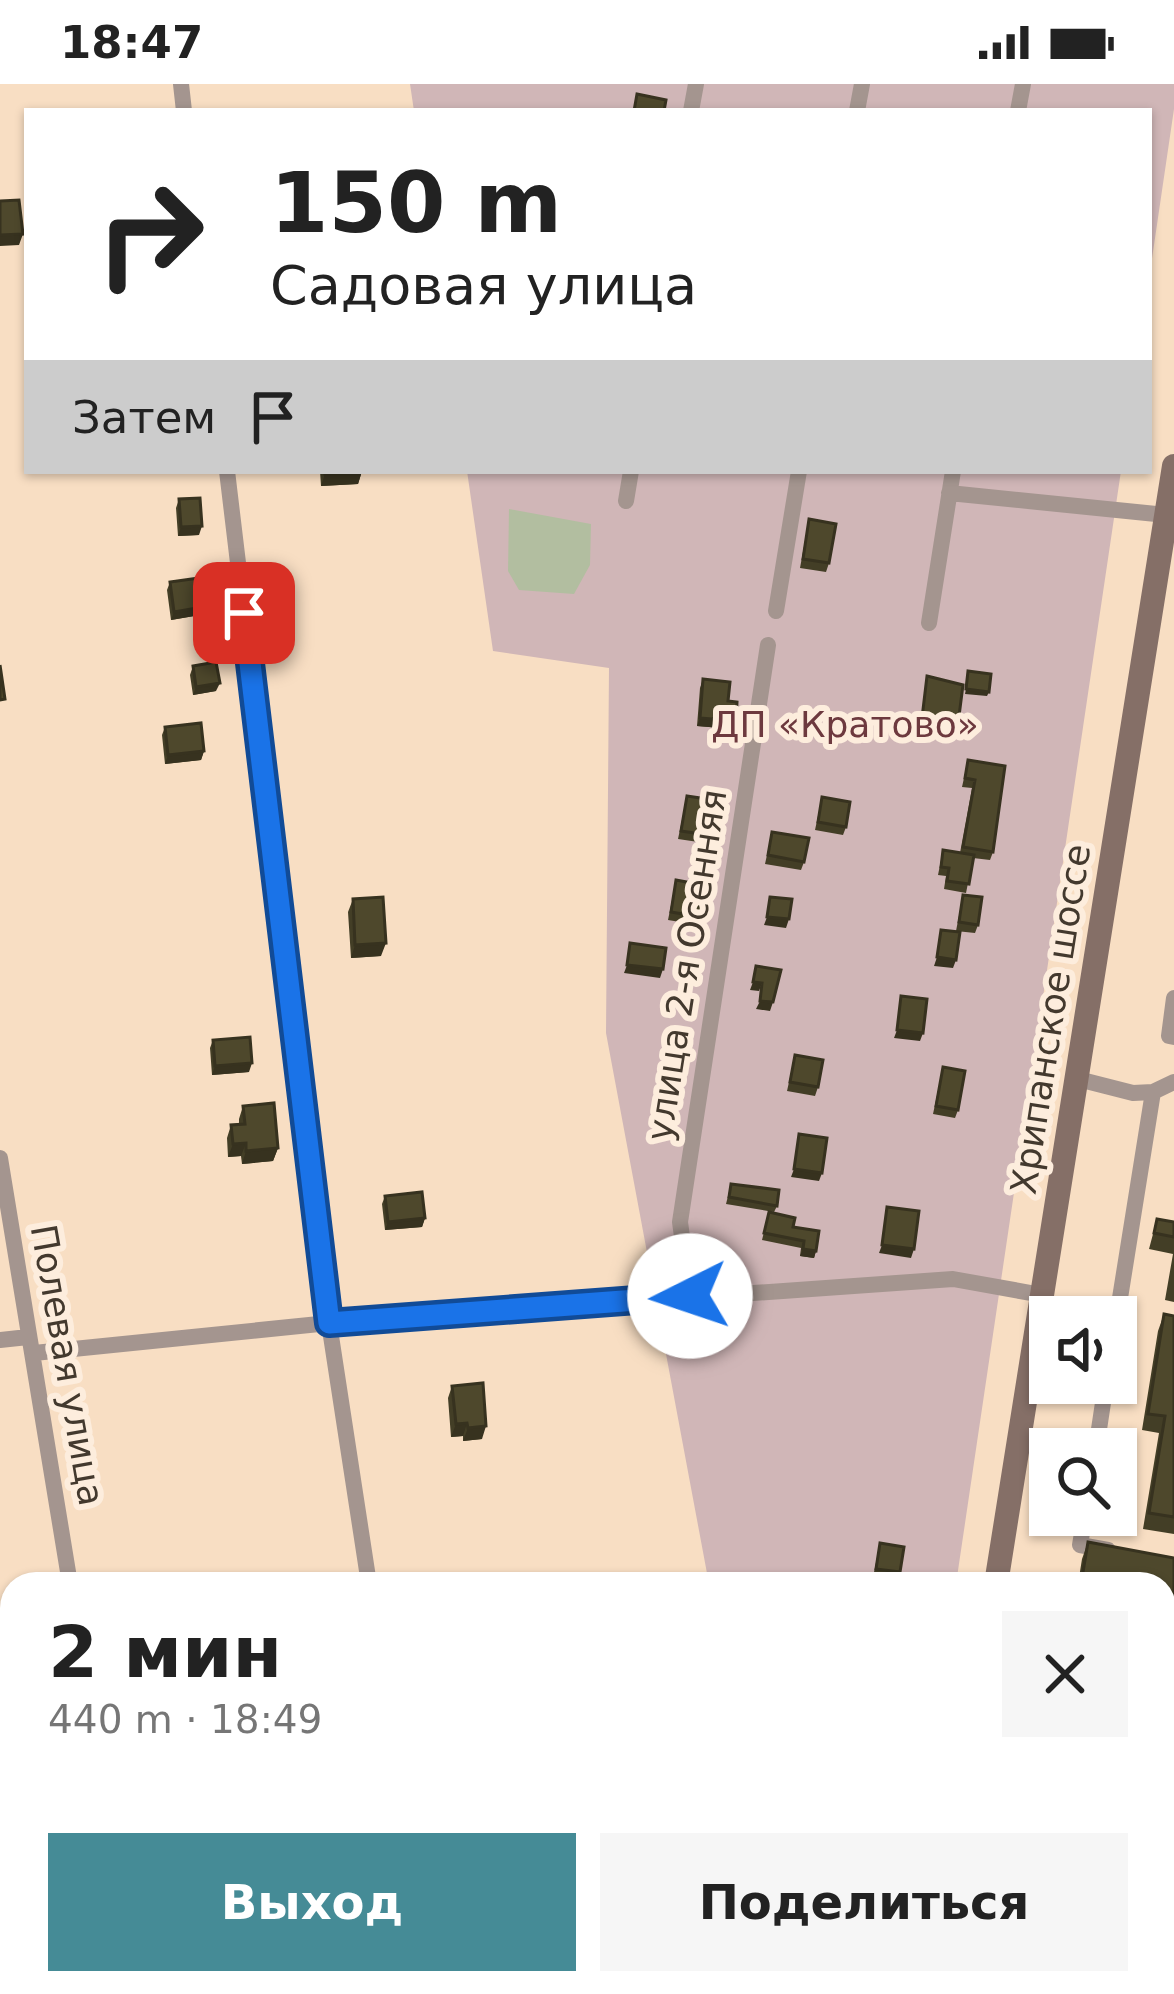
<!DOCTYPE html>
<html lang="ru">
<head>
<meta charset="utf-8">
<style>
	:root { --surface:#fff; --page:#f6f6f6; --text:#222; --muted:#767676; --accent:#458b96 }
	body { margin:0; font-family:"DejaVu Sans",sans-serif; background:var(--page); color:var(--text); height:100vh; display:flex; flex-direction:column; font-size:45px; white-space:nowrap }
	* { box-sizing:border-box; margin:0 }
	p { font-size:39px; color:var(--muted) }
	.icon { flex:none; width:66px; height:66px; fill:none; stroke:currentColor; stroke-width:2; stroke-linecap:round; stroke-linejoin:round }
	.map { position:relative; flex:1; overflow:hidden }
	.panel { position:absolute; left:0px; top:1488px; width:1176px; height:423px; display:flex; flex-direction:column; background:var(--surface); border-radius:36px 36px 0 0; box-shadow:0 3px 9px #0004 }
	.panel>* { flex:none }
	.top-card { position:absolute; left:24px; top:24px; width:1128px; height:366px; border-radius:0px; box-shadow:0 3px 9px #0004; background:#fff; color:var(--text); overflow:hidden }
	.fabs { position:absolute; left:1029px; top:1212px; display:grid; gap:24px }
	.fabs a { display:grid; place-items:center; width:108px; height:108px; border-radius:0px; background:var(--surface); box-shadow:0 3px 9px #0004; font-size:60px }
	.pin { position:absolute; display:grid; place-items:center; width:102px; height:102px; color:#fff; margin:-51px; border-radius:24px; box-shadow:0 6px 18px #0006 }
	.me { position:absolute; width:132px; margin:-66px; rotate:266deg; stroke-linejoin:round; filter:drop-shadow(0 0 9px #0008) }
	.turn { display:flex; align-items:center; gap:42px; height:252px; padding:0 48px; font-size:54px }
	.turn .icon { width:156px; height:156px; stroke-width:2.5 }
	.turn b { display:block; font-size:84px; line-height:102px }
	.then { display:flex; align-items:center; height:114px; padding:0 48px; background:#0003; gap:24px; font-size:45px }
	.round { display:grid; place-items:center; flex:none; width:126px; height:126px; border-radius:0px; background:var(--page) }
	.summary { display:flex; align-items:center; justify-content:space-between; height:204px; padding:0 48px }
	h1 { font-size:72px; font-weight:800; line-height:90px }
	.button { display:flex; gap:24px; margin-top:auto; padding:24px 48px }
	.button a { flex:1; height:138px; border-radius:0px; background:var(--accent); color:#fff; font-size:48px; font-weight:800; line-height:138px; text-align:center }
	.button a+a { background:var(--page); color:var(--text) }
	.status { display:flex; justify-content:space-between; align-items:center; height:84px; padding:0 60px; background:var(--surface); direction:ltr }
	.status svg { height:33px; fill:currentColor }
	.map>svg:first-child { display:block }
	.green { fill:#d0b6b7 }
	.water { fill:#b2bea0 }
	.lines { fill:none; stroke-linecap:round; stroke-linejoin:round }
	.minor { stroke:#a4958f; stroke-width:16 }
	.secondary { stroke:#856f67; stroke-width:24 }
	.wall { fill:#433e26 }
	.shaded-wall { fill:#37321f }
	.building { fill:#4e482c; stroke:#37321f; stroke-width:3 }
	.route-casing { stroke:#114b97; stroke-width:30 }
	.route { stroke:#1a73e8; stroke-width:21 }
	.labels { text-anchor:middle; stroke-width:12; stroke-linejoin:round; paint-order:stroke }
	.park-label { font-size:36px; fill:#6d393e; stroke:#fdeddd }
	.street-label { font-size:36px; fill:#43392e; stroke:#fdeddd }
</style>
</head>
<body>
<div class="status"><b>18:47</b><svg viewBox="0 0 49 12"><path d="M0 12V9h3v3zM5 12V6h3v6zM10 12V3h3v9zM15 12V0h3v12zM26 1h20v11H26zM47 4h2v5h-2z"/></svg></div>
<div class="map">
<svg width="1174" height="1910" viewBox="0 0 1174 1910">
	<rect width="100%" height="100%" fill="#f8dec3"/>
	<path class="green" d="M 410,0 L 1174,0 L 1174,25 L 1149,195 L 1149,27 L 414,27 Z
		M 467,387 L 1121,387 L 956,1500 L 709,1500 L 606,949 L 609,584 L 493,567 Z"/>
	<path class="water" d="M 509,425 L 591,440 L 590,481 L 574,510 L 519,506 L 508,487 Z"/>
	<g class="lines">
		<path class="minor" d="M 181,0 L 184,27
			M 691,27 L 696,0
			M 857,27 L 862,0
			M 1018,27 L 1023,0
			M 227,387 L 329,1239 L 369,1500
			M 949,409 L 1166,431
			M 626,417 L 631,387
			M 776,527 L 799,387
			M 929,539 L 953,387
			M 1174,914 L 1169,952 L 1174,953
			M 1078,995 L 1133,1009 L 1153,1008 L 1174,998
			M 0,1074 L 70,1500
			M 690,1212 L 680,1138 L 768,561
			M 1116,1239 L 1153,1008
			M 0,1256 L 28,1253
			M 34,1269 L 329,1239 L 953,1195 L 1042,1211
			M 1096,1365 L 1106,1299
			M 1085,1431 L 1080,1461 L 1108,1466
			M 1164,1712 L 1174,1710
			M 1164,1825 L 1174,1865
			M 134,1899 L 135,1910
			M 431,1899 L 432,1910"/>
		<path class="secondary" d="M 996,1500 L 1174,382
			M 927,1910 L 929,1899"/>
	</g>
	<path class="wall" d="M 320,387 L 362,387 L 358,400 L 321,402 Z
		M 179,415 L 199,451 L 178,452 L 176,424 Z
		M 809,435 L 829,479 L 826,488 L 800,484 Z
		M 170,498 L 203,523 L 200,531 L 171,536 L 167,506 Z
		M 193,582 L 216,607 L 193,611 L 190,591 Z
		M 703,595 L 728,617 L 736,637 L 733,645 L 697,642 L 700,604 Z
		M 165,643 L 204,667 L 201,676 L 165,680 L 162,651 Z
		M 968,676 L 993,768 L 990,776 L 973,774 L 966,809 L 944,805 L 946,792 L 938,791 L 943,766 L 960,769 L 972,704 L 962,703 Z
		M 687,712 L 708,751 L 705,759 L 678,755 Z
		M 822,713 L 846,743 L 843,751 L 815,746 Z
		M 772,748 L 804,778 L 801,786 L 765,780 Z
		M 676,796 L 705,823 L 702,831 L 689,829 L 686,839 L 668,836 Z
		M 963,811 L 978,841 L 975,849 L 956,847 Z
		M 353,815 L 381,872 L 351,874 L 348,828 Z
		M 213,956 L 249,988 L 212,991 L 210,964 Z
		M 795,971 L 818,1003 L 815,1012 L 787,1007 Z
		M 943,983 L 958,1026 L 955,1034 L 933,1030 Z
		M 243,1022 L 278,1064 L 273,1077 L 242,1080 L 241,1072 L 228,1073 L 227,1054 L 231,1041 L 239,1041 L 239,1035 Z
		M 731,1100 L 777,1122 L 774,1128 L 726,1120 Z
		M 385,1112 L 425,1134 L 422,1143 L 385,1146 L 382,1120 Z
		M 769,1128 L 793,1143 L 816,1167 L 814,1174 L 800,1172 L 801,1164 L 762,1156 Z
		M 1157,1135 L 1174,1138 L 1174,1218 L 1165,1216 L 1173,1170 L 1149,1165 Z
		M 1164,1230 L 1174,1232 L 1174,1450 L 1143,1445 L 1159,1349 L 1142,1346 L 1158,1247 Z
		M 452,1302 L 482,1355 L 463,1357 L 463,1352 L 451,1353 L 448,1314 Z
		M 1088,1458 L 1174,1474 L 1174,1563 L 1164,1561 L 1164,1500 L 1078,1500 L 1082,1475 Z
		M 880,1459 L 900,1488 L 897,1497 L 873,1493 Z
		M 1164,1623 L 1174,1625 L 1174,1673 L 1164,1671 Z
		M 6,1808 L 12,1851 L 8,1852 L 3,1816 Z
		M 819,1899 L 870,1899 L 868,1910 L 821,1910 Z"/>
	<path class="shaded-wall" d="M 23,150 L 19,161 L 0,162 L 0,151 Z
		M 362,387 L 358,400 L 321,402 L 325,390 Z
		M 202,442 L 199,451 L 178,452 L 181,443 Z
		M 203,523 L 200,531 L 171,536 L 174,528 Z
		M 220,599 L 216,607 L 193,611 L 196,603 Z
		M 966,605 L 989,608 L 987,612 L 965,610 Z
		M 700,634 L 736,637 L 733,645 L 697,642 Z
		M 922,634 L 958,640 L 955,648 L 919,643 Z
		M 204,667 L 201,676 L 165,680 L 168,671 Z
		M 767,833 L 789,835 L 786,844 L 764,841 Z
		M 386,859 L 381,872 L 351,874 L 355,861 Z
		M 937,873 L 956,876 L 953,884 L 934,882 Z
		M 627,881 L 663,885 L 660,894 L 624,889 Z
		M 753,898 L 762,899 L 759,907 L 750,906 Z
		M 760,917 L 773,918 L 770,927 L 756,925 Z
		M 897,946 L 923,949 L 920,957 L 894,954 Z
		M 252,979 L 249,988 L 212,991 L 215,982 Z
		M 246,1059 L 241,1072 L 228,1073 L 233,1060 Z
		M 278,1064 L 273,1077 L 242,1080 L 246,1067 Z
		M 794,1085 L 822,1089 L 819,1097 L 791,1093 Z
		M 425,1134 L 422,1143 L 385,1146 L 388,1138 Z
		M 882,1161 L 914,1165 L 911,1174 L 879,1169 Z
		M 803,1165 L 816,1167 L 814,1174 L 800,1172 Z
		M 467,1339 L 463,1352 L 451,1353 L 456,1340 Z
		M 486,1342 L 482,1355 L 463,1357 L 468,1344 Z
		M 12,1689 L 12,1697 L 0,1698 L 0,1690 Z
		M 12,1766 L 12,1778 L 0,1780 L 0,1769 Z
		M 870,1902 L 868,1910 L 855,1910 L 857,1904 Z"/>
	<path class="building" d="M 637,10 L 666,16 L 664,27 L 634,27 Z
		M 19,116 L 23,150 L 0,151 L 0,117 Z
		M 325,387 L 362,387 L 325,390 Z
		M 200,414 L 202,442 L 181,443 L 179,415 Z
		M 809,435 L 836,440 L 829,479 L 803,475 Z
		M 199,494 L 203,523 L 174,528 L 170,498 Z
		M 216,578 L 220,599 L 196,603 L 193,582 Z
		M 0,581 L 5,615 L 0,616 Z
		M 968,587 L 991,590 L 989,608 L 966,605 Z
		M 927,592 L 963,601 L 958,640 L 922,634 Z
		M 703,595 L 730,598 L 728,617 L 737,618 L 736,637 L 700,634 Z
		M 201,639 L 204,667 L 168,671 L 165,643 Z
		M 968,676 L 1005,682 L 993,768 L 963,763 L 975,696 L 965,694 Z
		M 687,712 L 714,716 L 708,751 L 681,747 Z
		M 822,713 L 850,718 L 846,743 L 818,738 Z
		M 772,748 L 809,754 L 804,778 L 768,771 Z
		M 943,766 L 974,771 L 969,800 L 947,797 L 949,784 L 941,783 Z
		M 676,796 L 708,802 L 705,823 L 691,820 L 689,831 L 671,828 Z
		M 963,811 L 982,813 L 978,841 L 959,838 Z
		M 383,813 L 386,859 L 355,861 L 353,815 Z
		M 770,813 L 792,815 L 789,835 L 767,833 Z
		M 941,846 L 960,848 L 956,876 L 937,873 Z
		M 630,859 L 666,864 L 663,885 L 627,881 Z
		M 756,882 L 781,886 L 773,918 L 760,917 L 762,899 L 753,898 Z
		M 901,912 L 927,915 L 923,949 L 897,946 Z
		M 250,953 L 252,979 L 215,982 L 213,956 Z
		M 795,971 L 823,976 L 818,1003 L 790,998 Z
		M 943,983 L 965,987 L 958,1026 L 936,1022 Z
		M 274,1019 L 278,1064 L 246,1067 L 246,1059 L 233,1060 L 231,1041 L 245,1040 L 243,1022 Z
		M 799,1050 L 827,1054 L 822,1089 L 794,1085 Z
		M 731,1100 L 779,1106 L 777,1122 L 729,1113 Z
		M 422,1108 L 425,1134 L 388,1138 L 385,1112 Z
		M 887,1123 L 919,1127 L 914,1165 L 882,1161 Z
		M 769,1128 L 795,1134 L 793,1143 L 819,1147 L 816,1167 L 803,1165 L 804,1157 L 764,1149 Z
		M 1157,1135 L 1174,1138 L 1174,1153 L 1154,1149 Z
		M 1164,1230 L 1174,1232 L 1174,1433 L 1149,1429 L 1165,1332 L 1148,1330 Z
		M 483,1299 L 486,1342 L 468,1344 L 467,1339 L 456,1340 L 452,1302 Z
		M 1088,1458 L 1174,1474 L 1174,1545 L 1164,1543 L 1164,1500 L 1081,1500 Z
		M 880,1459 L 904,1463 L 900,1488 L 876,1485 Z
		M 1164,1623 L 1174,1625 L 1174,1660 L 1164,1658 Z
		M 12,1658 L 12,1689 L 0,1690 L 0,1660 Z
		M 12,1724 L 12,1766 L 0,1769 L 0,1727 Z
		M 12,1807 L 12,1844 L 11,1844 L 6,1808 Z
		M 50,1899 L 96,1899 L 98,1910 L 26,1910 L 25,1903 Z
		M 826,1899 L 870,1899 L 870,1902 L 857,1904 L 858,1910 L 827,1910 Z"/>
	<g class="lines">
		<defs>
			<path id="route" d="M 244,529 L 329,1239 L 690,1212"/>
		</defs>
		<use href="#route" class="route-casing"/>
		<use href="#route" class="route"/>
	</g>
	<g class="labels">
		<g class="park-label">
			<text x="845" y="653">ДП «Кратово»</text>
		</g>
		<g class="street-label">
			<text transform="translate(686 881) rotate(-81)" y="13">улица 2-я Осенняя</text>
			<text transform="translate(1050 935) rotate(-81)" y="13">Хрипанское шоссе</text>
			<text transform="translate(68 1281) rotate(80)" y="13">Полевая улица</text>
		</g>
	</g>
</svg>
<div class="fabs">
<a><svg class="icon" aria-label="sound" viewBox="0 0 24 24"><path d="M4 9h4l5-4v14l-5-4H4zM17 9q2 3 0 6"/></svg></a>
<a><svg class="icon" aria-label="search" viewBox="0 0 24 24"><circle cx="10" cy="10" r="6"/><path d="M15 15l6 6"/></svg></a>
</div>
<div class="pin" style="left:244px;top:529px;background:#d93025"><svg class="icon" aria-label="arrive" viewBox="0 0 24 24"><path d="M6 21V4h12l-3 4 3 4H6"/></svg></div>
<svg class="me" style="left:690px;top:1212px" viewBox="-20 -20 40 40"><circle r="19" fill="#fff"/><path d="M0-13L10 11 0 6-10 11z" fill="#1a73e8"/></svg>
<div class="top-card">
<div class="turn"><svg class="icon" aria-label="right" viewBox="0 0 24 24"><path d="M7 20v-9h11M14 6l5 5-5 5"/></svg><div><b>150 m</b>Садовая улица</div></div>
<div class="then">Затем<svg class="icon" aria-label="arrive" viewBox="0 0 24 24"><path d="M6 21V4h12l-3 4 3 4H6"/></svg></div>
</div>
<section class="panel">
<div class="summary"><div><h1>2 мин</h1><p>440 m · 18:49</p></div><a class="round"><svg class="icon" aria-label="close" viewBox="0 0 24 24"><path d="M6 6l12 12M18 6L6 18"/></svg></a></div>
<div class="button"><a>Выход</a><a>Поделиться</a></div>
</section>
</div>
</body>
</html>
